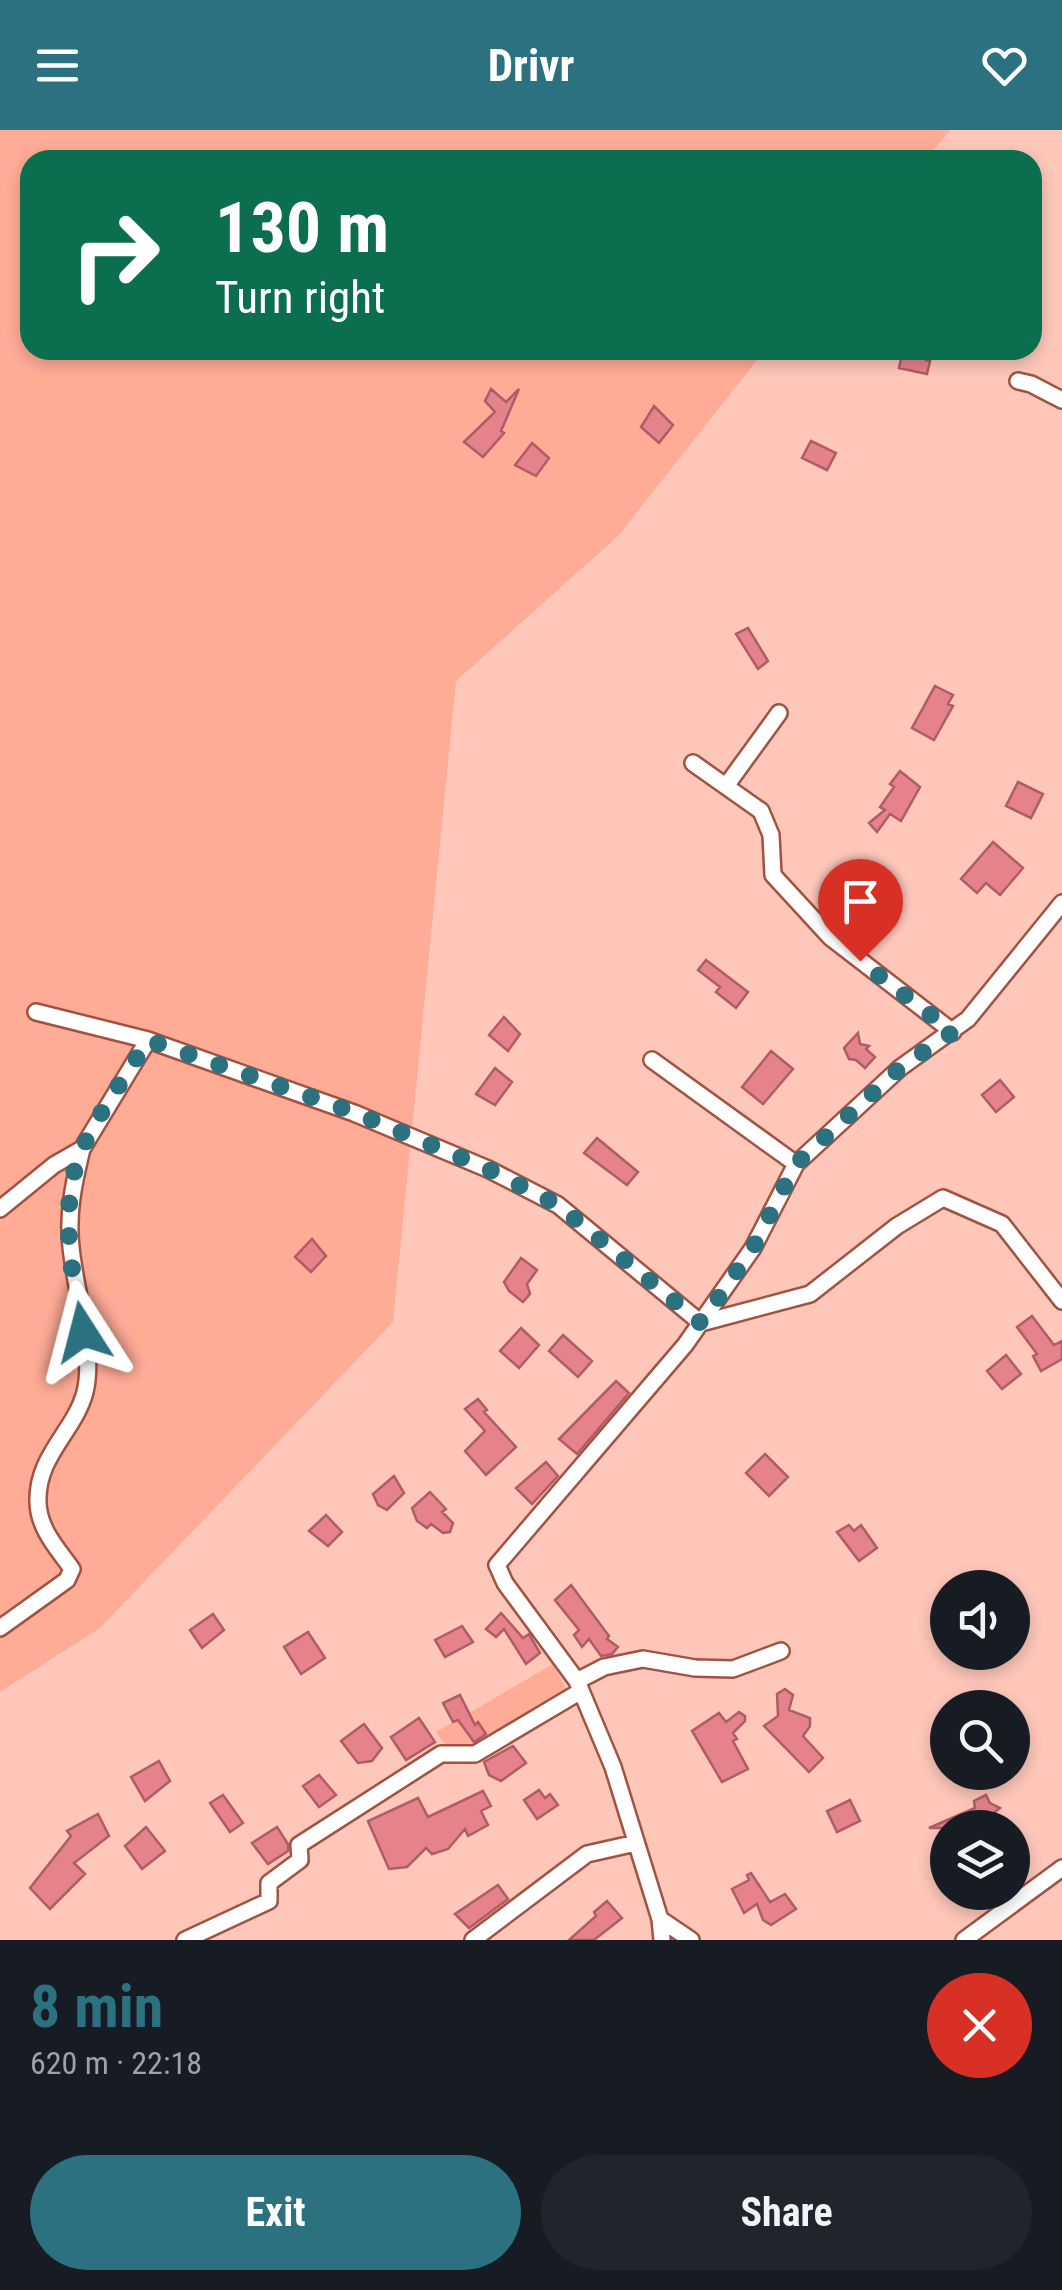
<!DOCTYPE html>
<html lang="en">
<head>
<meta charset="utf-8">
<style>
	:root { --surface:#171b24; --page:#20242c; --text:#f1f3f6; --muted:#9ea1a6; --accent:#2c7180 }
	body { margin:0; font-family:"Roboto Condensed",sans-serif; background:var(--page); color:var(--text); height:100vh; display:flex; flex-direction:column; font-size:38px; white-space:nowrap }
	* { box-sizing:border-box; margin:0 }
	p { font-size:32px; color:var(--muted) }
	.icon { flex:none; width:55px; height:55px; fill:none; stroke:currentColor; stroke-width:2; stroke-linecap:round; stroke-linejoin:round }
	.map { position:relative; height:1810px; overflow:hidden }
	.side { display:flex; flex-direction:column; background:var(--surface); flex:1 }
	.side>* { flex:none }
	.hud { position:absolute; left:20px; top:20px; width:1022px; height:210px; border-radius:30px; box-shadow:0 5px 15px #0003; background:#0b6e4f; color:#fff; overflow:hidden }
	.controls { position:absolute; left:930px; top:1440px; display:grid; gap:20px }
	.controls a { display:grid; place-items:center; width:100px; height:100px; border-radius:50%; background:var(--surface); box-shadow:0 5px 15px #0003; font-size:50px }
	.pin { position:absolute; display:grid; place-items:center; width:85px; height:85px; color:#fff; margin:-102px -42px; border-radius:50% 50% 50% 0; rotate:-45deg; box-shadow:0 0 10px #0007 }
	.pin .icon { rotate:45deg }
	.me { position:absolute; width:110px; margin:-55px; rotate:351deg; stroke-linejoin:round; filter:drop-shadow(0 0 8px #0008) }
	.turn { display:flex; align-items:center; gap:35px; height:210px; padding:0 30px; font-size:45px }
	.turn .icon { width:130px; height:130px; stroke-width:2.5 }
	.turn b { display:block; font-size:70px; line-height:85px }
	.round { display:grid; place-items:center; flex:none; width:105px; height:105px; border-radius:52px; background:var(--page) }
	.headline { display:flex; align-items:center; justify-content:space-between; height:170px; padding:0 30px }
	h1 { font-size:60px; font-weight:700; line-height:75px; color:var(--accent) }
	.button { display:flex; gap:20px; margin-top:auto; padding:20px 30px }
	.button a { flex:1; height:115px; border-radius:60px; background:var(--accent); color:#fff; font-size:40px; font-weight:700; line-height:115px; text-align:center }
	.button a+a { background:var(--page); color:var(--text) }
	header { display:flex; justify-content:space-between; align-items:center; height:130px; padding:0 30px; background:var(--accent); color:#fff; font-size:45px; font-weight:700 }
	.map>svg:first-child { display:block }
	.green { fill:#ffac97 }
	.building { fill:#e5828b; stroke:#b05c65; stroke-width:2.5 }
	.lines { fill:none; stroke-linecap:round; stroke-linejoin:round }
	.street-casing { stroke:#a25240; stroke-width:20 }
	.street { stroke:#fff; stroke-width:15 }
	.route { stroke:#2c7180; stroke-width:18; stroke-dasharray:0 32.4 }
</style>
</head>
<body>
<header><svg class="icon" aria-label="menu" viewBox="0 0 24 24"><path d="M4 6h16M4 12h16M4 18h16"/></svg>Drivr<svg class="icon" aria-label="heart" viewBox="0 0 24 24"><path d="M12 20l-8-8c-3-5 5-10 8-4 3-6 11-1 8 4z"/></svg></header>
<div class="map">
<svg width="1062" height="1810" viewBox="0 0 1062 1810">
	<rect width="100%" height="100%" fill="#fec7ba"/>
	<path class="green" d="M 0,0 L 950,0 L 925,30 L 30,30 L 30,220 L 765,220 L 618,406 L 456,551 L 393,1192 L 100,1498 L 0,1562 Z
		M 553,1534 L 567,1561 L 471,1618 L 447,1617 L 436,1602 Z"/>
	<path class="building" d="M 903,220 L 928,220 L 926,230 L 930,231 L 927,244 L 899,238 Z
		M 491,259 L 506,272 L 519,259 L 501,301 L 504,303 L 483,327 L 464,312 L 495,282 L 485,271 Z
		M 654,276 L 673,295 L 659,313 L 641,297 Z
		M 811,311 L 836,323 L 827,340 L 802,328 Z
		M 532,313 L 549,328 L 536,346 L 515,335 Z
		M 748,498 L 768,531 L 758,539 L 736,504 Z
		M 935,556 L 953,565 L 948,574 L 953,576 L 934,610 L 912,598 Z
		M 900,641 L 920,657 L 901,691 L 890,684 L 877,702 L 869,693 L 885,680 L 880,677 L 894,657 L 890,654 Z
		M 1018,652 L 1043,664 L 1031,688 L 1006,676 Z
		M 993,712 L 1023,738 L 1000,765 L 986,753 L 977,763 L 961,749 Z
		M 706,830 L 748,862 L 736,878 L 716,862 L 720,857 L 698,840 Z
		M 504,887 L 520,904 L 508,921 L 489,905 Z
		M 858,903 L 860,914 L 869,916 L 866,919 L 875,927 L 865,938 L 856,930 L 849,929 L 844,918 Z
		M 771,921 L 793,939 L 763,974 L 742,957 Z
		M 495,938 L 512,952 L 495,975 L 476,964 Z
		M 1000,950 L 1014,967 L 996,982 L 982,965 Z
		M 597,1008 L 638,1042 L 627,1055 L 584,1023 Z
		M 312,1109 L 326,1126 L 311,1142 L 295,1127 Z
		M 521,1128 L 537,1140 L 527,1154 L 530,1164 L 523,1172 L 509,1161 L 504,1152 Z
		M 1032,1186 L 1054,1215 L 1062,1211 L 1062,1229 L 1041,1241 L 1033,1226 L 1037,1224 L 1017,1197 Z
		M 521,1198 L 539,1215 L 519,1238 L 500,1221 Z
		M 563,1205 L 592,1231 L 578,1247 L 549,1221 Z
		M 1006,1225 L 1021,1244 L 1002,1259 L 987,1241 Z
		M 616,1251 L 629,1263 L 577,1324 L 559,1309 Z
		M 478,1269 L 487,1280 L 484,1282 L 516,1317 L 486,1345 L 465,1321 L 485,1301 L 465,1279 Z
		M 765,1324 L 788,1347 L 769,1366 L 746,1343 Z
		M 546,1332 L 558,1346 L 532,1374 L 516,1358 Z
		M 394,1346 L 404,1363 L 387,1380 L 378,1375 L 373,1364 Z
		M 430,1362 L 446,1379 L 442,1382 L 453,1393 L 450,1402 L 443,1403 L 431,1394 L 427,1398 L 417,1391 L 412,1378 Z
		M 326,1385 L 342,1402 L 328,1416 L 309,1401 Z
		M 849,1395 L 854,1401 L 861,1395 L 877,1418 L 859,1431 L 837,1402 Z
		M 571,1455 L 609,1506 L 607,1509 L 618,1517 L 612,1524 L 601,1526 L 589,1509 L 582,1517 L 574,1505 L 579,1500 L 555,1470 Z
		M 501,1483 L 523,1508 L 529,1504 L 540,1523 L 526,1534 L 504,1499 L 496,1507 L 486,1499 Z
		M 213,1484 L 224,1500 L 202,1518 L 190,1500 Z
		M 462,1496 L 473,1512 L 445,1527 L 435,1510 Z
		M 308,1502 L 325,1528 L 301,1544 L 284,1517 Z
		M 785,1559 L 793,1565 L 789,1580 L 810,1588 L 810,1596 L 803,1606 L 823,1628 L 809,1642 L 764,1596 L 778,1586 L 777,1564 Z
		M 460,1565 L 475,1595 L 478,1592 L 486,1604 L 474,1612 L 458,1590 L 453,1592 L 443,1573 Z
		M 739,1582 L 745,1586 L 745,1591 L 733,1603 L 737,1609 L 733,1611 L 748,1639 L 722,1652 L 692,1601 L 719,1583 L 726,1592 Z
		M 419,1588 L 435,1612 L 406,1630 L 391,1607 Z
		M 364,1594 L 382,1618 L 372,1631 L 358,1633 L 341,1611 Z
		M 513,1616 L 526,1633 L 501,1651 L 489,1645 L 484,1632 Z
		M 159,1631 L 170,1651 L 145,1671 L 131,1647 Z
		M 319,1645 L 336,1665 L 319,1677 L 303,1656 Z
		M 539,1660 L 545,1668 L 550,1664 L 558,1675 L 537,1689 L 524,1670 Z
		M 483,1661 L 491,1676 L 481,1681 L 488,1695 L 468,1706 L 465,1699 L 448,1719 L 432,1724 L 426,1718 L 407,1737 L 389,1739 L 368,1691 L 418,1668 L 428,1687 Z
		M 223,1665 L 243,1693 L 230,1702 L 210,1673 Z
		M 986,1665 L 990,1673 L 1000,1678 L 975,1698 L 929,1698 L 975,1678 L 974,1671 Z
		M 850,1670 L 860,1691 L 837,1702 L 827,1681 Z
		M 98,1684 L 109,1706 L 74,1733 L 85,1744 L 50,1779 L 30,1758 L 71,1706 L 67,1701 Z
		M 146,1697 L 165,1721 L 142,1739 L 125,1716 Z
		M 277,1697 L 288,1714 L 288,1721 L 268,1734 L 252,1713 Z
		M 751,1743 L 770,1772 L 785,1764 L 796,1779 L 771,1795 L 763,1790 L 757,1774 L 744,1783 L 732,1759 L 749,1750 L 747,1745 Z
		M 498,1755 L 508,1769 L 469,1798 L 455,1784 Z
		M 607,1771 L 622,1788 L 594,1810 L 569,1810 L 596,1786 L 594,1782 Z"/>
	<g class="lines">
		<defs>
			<path id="street" d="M 1018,251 L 1031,254 L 1062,270
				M 693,633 L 761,681 L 771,705 L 773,745 L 830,807 L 953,902
				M 726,656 L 779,583
				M 36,882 L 148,910 L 354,983 L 488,1039 L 558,1075 L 701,1193 L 810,1164 L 897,1096 L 943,1068 L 1002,1094 L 1062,1171
				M 652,930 L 796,1034
				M 0,1079 L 54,1035 L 82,1019 L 148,910
				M 0,1498 L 67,1450 L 72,1439 C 57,1418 39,1399 38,1373 C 36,1326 75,1301 85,1262 C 95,1222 75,1160 71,1117 C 67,1083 74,1052 82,1019
				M 577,1551 L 604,1537 L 643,1529 L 695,1538 L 733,1539 L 781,1521
				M 660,1789 L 691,1810
				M 185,1810 L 269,1771 L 269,1753 L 300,1730 L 299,1715 L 441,1624 L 475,1624 L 581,1561
				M 473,1810 L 587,1724 L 636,1713
				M 662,1810 L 660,1789 L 613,1637 L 577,1551 L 505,1453 L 497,1435 L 685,1215 L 753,1118 L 796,1034 L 900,938 L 968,889 L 1062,773
				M 964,1810 L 1062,1738"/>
		</defs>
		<use href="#street" class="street-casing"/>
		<use href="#street" class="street"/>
	</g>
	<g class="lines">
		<path class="route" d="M 83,1202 C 72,1145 57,1073 83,1017 C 100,980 127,945 148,910 L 354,982 L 488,1039 L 558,1075 L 701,1193 L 753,1118 L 796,1034 L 900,938 L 953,902 L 860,831"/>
	</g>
</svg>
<div class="controls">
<a><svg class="icon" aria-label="sound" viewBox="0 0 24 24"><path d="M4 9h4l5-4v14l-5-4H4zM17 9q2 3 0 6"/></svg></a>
<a><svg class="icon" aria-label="search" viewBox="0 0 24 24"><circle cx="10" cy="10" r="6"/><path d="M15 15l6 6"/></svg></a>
<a><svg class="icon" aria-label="layers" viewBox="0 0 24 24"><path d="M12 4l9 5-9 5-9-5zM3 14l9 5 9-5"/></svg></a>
</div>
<div class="pin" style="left:860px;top:831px;background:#d93025"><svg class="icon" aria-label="arrive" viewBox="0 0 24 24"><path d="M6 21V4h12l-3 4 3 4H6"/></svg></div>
<svg class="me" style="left:83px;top:1202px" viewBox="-20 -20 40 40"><path d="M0-17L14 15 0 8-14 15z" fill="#2c7180" stroke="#fff" stroke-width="4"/></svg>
<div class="hud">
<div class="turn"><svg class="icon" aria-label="right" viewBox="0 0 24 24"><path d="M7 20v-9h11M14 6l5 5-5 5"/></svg><div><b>130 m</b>Turn right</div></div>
</div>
</div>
<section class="side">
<div class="headline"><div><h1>8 min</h1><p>620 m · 22:18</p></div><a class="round" style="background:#d93025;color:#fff"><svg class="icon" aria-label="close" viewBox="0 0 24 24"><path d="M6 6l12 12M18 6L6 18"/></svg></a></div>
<div class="button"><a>Exit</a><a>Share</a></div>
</section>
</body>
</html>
